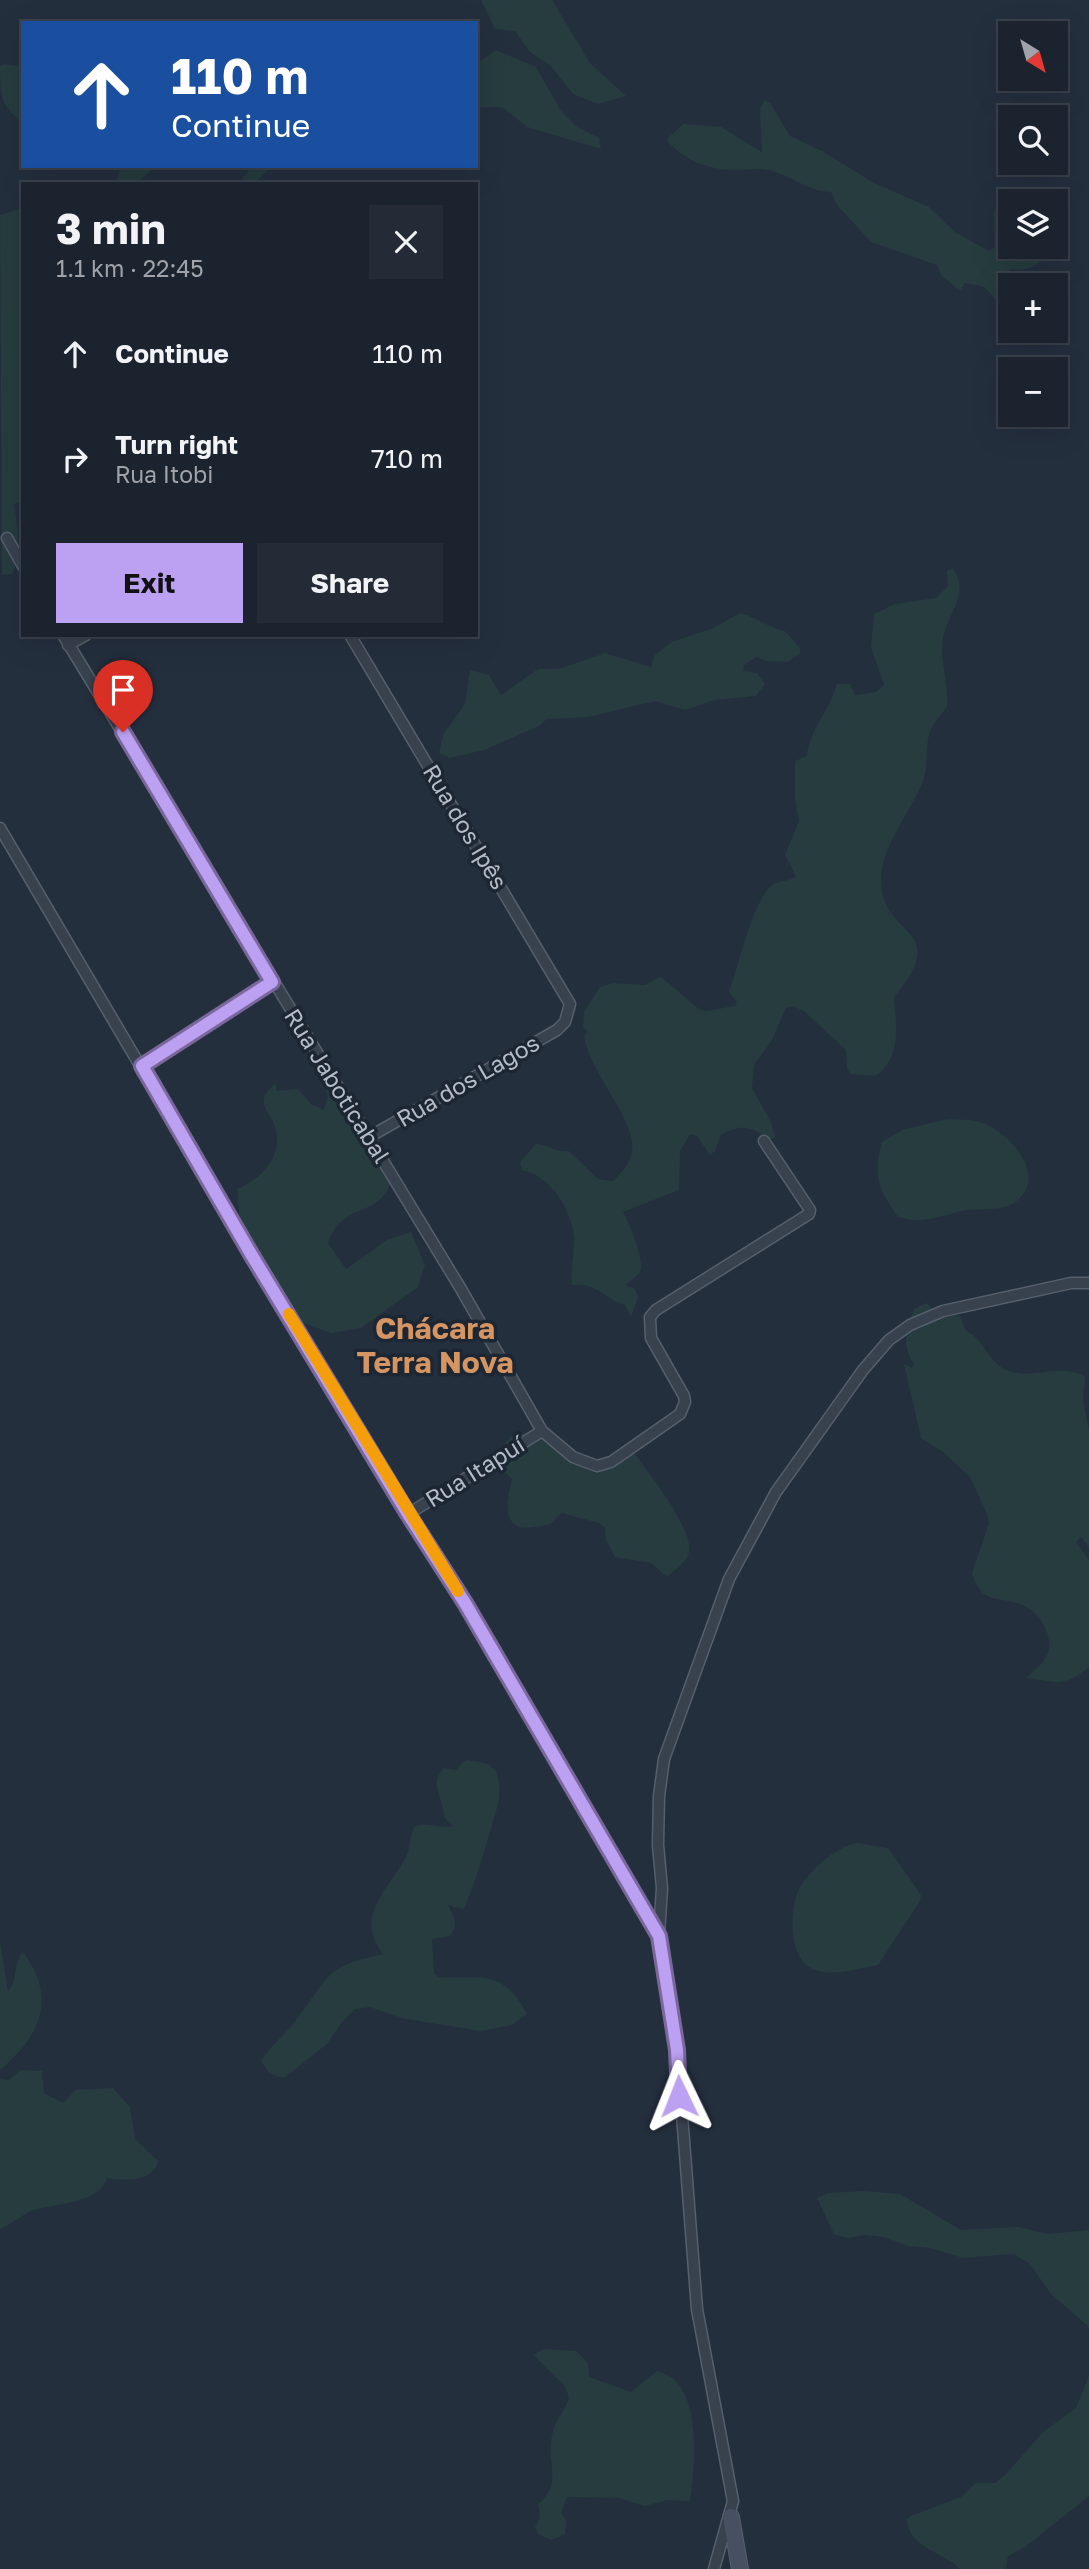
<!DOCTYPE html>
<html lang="en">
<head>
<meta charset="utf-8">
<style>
	:root { --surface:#1b232e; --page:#242b36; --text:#f1f3f6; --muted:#a0a4aa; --line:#39404a; --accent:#bca0f2 }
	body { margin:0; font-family:"Golos Text",sans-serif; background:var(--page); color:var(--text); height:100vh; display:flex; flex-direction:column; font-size:26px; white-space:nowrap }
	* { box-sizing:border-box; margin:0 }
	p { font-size:23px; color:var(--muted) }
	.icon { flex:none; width:38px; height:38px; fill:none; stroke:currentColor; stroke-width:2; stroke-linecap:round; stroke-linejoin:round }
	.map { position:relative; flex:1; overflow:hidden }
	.sheet { position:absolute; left:21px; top:182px; width:457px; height:455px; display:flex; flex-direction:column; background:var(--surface); border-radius:0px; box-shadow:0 7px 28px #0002,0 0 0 2px var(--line) }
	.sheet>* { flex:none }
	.guide { position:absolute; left:21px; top:21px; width:457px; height:147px; border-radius:0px; box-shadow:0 7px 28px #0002,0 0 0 2px var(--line); background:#1a4fa0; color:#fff; overflow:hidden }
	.needle { width:46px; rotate:143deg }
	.controls { position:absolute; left:998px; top:21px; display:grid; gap:14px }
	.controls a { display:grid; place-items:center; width:70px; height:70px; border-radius:0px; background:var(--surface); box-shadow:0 7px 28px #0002,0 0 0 2px var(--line); font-size:35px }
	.pin { position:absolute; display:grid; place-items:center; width:60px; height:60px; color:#fff; margin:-72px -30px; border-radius:50% 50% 50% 0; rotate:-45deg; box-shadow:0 0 7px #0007 }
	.pin .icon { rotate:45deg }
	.me { position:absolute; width:77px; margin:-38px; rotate:358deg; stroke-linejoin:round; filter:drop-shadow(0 0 5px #0008) }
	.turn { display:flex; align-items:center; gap:24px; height:147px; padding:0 35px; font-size:32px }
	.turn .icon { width:91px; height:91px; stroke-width:2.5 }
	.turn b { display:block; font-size:49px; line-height:60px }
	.round { display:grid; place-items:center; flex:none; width:74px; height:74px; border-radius:0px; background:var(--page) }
	.head { display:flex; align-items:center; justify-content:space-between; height:119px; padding:0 35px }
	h1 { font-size:42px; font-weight:700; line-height:52px }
	.cta { display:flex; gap:14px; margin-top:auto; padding:14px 35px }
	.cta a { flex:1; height:80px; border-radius:0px; background:var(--accent); color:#111; font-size:28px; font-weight:700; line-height:80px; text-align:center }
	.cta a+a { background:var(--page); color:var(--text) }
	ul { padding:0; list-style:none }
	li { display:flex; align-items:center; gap:21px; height:105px; padding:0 35px }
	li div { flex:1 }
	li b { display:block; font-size:26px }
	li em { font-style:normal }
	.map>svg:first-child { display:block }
	.green { fill:#263c3f }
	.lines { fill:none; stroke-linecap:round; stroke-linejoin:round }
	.street-casing { stroke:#565f6c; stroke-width:13 }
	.secondary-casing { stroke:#565f6c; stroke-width:18 }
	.street { stroke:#38414e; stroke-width:10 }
	.secondary { stroke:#465061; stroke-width:16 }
	.route-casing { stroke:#7a689d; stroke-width:18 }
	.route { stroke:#bca0f2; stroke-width:12 }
	.slow { stroke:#f59e0b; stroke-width:12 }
	.labels { text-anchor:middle; stroke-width:7; stroke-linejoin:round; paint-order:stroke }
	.street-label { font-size:23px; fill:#b4bcc9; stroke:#1d2633 }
	.district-label { font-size:30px; font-weight:bold; fill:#d59563; stroke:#1d2633 }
</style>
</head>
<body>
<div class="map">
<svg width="1089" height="2569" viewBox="0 0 1089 2569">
	<rect width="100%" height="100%" fill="#242f3e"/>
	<path class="green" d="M 481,0 L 552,0 L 590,63 L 626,96 L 598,104 L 573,94 L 550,65 L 530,52 L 515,31 L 495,29 Z
		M 496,50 L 536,67 L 561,111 L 577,127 L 599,138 L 601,149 L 527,127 L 502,107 L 476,107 L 476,64 Z
		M 5,64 L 23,67 L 23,121 C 0,109 0,91 0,66 Z
		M 765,100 L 771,104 L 790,136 L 824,152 L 874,183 L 929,207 L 956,233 L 989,251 L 995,247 C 997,226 985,205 1010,194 L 1029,200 L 1010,201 L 1010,247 L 1054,247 C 1045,261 1029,273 1012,269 L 996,279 L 1010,314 L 984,287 L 965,283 L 960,291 L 941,275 L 937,265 L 871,242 L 837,205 L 831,192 C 810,192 791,176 770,170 C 760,168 747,170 737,170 C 709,170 687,162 668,142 L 669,137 L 683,124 L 721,127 L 762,152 L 760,109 Z
		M 128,166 L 156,166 L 136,184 L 115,184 L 120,171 Z
		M 252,166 L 273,166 L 255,182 L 244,183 L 241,180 Z
		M 23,208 L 23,501 L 14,504 C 17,525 22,555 12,574 L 2,575 L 0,215 Z
		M 953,569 C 969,590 952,609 945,630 C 937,656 949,680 947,706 C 943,714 936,719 932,727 C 924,742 929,765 923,781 C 911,812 881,846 881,880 C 881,940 954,925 894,997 C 896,1024 902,1060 875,1076 L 851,1074 L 847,1069 L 846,1050 L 804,1011 L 792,1006 L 786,1008 L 772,1040 L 754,1065 L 752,1088 L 772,1124 L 775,1138 L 766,1138 C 750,1125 739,1125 721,1135 L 715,1151 L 710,1155 L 697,1136 L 690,1134 L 680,1151 L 679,1190 L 623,1212 C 630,1225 642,1253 641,1268 C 640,1276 630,1281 625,1285 L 635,1289 L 638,1297 L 631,1317 L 625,1305 C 606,1299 594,1281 572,1285 C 570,1268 575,1252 574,1236 C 571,1209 550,1175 522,1170 L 520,1162 L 536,1144 C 548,1144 556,1153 569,1151 L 598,1179 L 614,1181 C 619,1174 627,1167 630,1159 C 645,1128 589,1075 584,1036 L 588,1032 L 583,1027 L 584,1012 L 600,987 L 613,983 L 645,985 L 661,977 L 699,1009 L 706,1011 L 735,1006 L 737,1002 L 729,992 C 739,965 751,905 771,886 C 778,880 789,882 796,876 L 785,855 L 799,821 L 795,799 L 795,761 L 807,756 C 808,733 830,709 837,684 L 850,684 L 855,695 L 876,692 L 884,685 L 871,647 L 874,614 L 895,604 L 936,598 L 948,586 L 947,570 Z
		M 740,613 C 754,616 775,631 785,631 L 800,648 L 800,653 L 788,662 L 766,661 L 756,657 L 744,665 L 743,671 L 757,673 L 765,684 L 756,696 L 715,700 L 685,710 L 655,701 L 588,717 L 547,719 L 539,726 L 484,750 L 450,758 L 439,753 L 444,733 L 465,704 L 470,670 L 489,675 L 501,695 L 538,669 L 559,669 L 605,653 L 651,667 L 655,655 L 672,642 L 711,629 Z
		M 318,1062 L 391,1180 C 380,1220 344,1199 328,1243 L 346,1269 L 387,1240 L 411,1232 L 425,1265 L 418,1287 L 361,1328 L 331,1333 L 303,1323 L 272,1289 L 241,1234 L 237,1189 C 264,1179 288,1150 272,1120 C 268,1112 261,1106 265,1095 C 267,1091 273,1086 275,1083 L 277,1091 L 298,1089 L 311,1104 L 324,1110 L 328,1097 Z
		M 948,1119 C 957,1120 967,1119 975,1121 C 1004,1126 1049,1172 1018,1200 C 1003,1213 980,1207 961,1211 C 938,1217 923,1224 898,1217 C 879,1190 872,1176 882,1142 L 902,1130 Z
		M 927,1303 L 934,1311 L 960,1316 L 966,1331 C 985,1339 988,1364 1009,1371 C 1034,1380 1060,1362 1085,1377 L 1083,1401 L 1089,1431 L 1089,1547 L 1081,1537 L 1076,1542 L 1089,1560 L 1089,1667 C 1065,1688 1056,1682 1027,1678 C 1032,1670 1042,1667 1047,1655 C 1055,1638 1040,1612 1023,1605 C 1000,1596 980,1605 972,1573 L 989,1523 L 987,1514 L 970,1477 L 943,1452 L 921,1438 L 904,1364 L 912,1368 L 914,1364 C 901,1345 906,1330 914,1309 Z
		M 520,1433 C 546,1437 564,1457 591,1459 C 605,1461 619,1449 633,1451 C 647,1471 694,1529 689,1552 C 687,1562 674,1570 667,1577 L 651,1563 L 615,1557 L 606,1540 L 605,1528 L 599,1523 L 562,1513 C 557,1516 555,1521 550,1524 C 546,1526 538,1526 533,1527 C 500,1533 507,1499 512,1479 L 507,1474 L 491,1470 L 489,1462 L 510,1437 Z
		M 466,1760 C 477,1762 490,1761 496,1772 C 500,1780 500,1795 498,1804 C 494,1819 470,1903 463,1909 L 448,1905 C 454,1918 459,1923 450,1936 L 432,1939 L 434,1974 L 439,1977 C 483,1979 502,1968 527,2014 L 512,2025 L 480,2031 L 401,2018 L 370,2007 L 355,2009 L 342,2022 L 327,2044 L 284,2078 L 270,2074 L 261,2061 C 271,2045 285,2035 296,2020 C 329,1978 324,1966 383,1954 C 353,1916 389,1889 406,1857 C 411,1848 409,1836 415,1826 C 427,1822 440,1829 453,1826 L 444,1817 C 444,1798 428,1783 444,1768 L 456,1770 Z
		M 857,1843 L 888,1848 L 921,1895 L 920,1901 L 878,1965 C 859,1968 837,1976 818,1971 C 789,1963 789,1918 797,1894 C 804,1874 836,1846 857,1843 Z
		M 0,1941 L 8,1991 C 18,1982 13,1962 23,1952 C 58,1999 40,2036 0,2070 Z
		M 21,2070 L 42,2071 L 44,2093 L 63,2103 L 76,2090 L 113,2088 L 130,2107 L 135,2139 L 158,2161 C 154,2182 125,2181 107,2178 C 99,2204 56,2203 34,2210 C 26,2212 12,2224 0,2229 L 0,2079 L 9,2080 Z
		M 864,2191 L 900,2194 L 961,2230 L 1018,2227 L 1048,2234 L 1089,2230 L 1089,2327 L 1051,2294 L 1030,2264 L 1014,2254 L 963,2258 L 931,2248 L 908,2246 L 883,2237 L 865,2235 L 848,2238 L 834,2234 L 817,2198 L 828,2193 Z
		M 543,2349 L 576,2351 L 588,2363 L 589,2377 L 631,2392 L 657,2371 C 704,2381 695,2466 690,2501 L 667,2500 L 645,2506 L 619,2498 L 567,2497 L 561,2513 L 566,2520 L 565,2534 L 551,2540 L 538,2534 L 535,2527 L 540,2518 L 538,2504 C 565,2482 544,2462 553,2432 C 556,2418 566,2410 569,2397 L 564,2385 L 534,2355 Z
		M 1089,2376 L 1089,2496 L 1025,2547 L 1008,2556 L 1006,2569 L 959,2569 L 954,2563 C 936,2552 907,2543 907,2519 L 911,2516 L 961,2497 L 976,2483 L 995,2483 L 1006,2474 L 1043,2432 L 1076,2408 Z"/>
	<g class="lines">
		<defs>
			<path id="street" d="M 7,538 L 23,566
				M 63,635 L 461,1289 L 542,1431 L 573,1457 L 597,1466 L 611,1462 L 680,1414 L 685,1402 L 684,1396 L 651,1338 L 650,1317 L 656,1310 L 809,1214 L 810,1210 L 764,1141
				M 350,635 L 570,1004 L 565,1022 L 557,1030 L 369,1137
				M 68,645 L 86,635
				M 0,828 L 251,1254 L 408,1514 L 465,1603 L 659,1935
				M 142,1066 L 272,983
				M 408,1514 L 542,1431
				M 714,2569 L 733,2501 L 697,2309 L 677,2050 L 659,1935 L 662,1888 L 658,1845 L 659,1796 L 664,1759 L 729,1579 L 776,1492 L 863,1370 L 889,1340 L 910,1325 L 943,1311 L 1071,1283 L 1089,1283"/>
			<path id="secondary" d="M 731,2517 L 740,2569"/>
		</defs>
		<use href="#street" class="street-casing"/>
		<use href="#secondary" class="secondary-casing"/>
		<use href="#street" class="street"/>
		<use href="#secondary" class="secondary"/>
	</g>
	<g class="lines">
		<defs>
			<path id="route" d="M 123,732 L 272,982 L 142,1066 L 251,1254 L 408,1514 L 465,1603 L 659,1936 L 677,2050 L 679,2096"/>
		</defs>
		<use href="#route" class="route-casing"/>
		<use href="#route" class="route"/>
		<path class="slow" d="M 289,1314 L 458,1591"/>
	</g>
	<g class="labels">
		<g class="street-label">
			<text transform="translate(465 827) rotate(59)" y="8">Rua dos Ipês</text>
			<text transform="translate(468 1081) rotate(-30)" y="8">Rua dos Lagos</text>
			<text transform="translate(337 1086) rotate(58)" y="8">Rua Jaboticabal</text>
			<text transform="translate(475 1472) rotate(-32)" y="8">Rua Itapuí</text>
		</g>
		<g class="district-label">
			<text x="435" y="1339">Chácara<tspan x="435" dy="34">Terra Nova</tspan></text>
		</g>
	</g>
</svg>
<div class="controls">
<a><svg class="needle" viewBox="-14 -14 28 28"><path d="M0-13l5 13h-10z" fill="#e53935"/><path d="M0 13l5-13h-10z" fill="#a0a4aa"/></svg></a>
<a><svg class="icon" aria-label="search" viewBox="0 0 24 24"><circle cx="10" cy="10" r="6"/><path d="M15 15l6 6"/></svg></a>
<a><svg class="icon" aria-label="layers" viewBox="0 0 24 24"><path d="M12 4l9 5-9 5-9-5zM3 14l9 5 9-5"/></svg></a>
<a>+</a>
<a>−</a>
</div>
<div class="pin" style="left:123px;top:732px;background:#d93025"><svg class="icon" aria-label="arrive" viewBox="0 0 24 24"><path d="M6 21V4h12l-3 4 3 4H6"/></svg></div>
<svg class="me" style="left:679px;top:2096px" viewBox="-20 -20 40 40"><path d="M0-17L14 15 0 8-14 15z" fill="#bca0f2" stroke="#fff" stroke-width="4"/></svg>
<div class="guide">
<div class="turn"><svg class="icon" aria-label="ahead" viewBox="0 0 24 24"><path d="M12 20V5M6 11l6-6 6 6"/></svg><div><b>110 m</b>Continue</div></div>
</div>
<section class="sheet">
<div class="head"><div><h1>3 min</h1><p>1.1 km · 22:45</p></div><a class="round"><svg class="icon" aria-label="close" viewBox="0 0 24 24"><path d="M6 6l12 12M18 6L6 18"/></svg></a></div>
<ul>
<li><svg class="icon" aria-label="ahead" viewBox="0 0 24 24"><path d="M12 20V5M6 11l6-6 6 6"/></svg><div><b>Continue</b></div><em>110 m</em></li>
<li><svg class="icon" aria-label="right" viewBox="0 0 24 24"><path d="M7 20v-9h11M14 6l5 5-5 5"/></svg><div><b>Turn right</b><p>Rua Itobi</p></div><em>710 m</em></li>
</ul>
<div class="cta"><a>Exit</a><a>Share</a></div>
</section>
</div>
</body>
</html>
